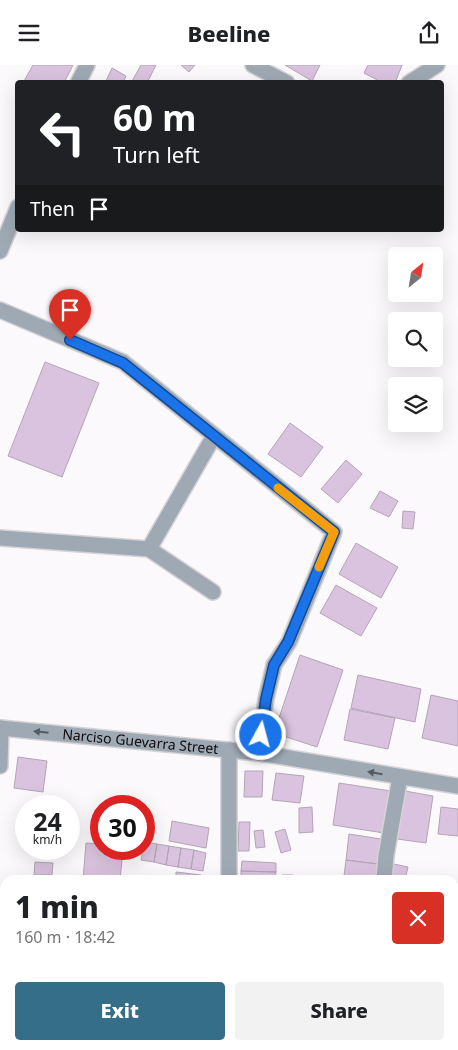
<!DOCTYPE html>
<html lang="en">
<head>
<meta charset="utf-8">
<style>
	:root { --surface:#fff; --page:#f2f2f2; --text:#202124; --muted:#757577; --accent:#356e88 }
	body { margin:0; font-family:"Noto Sans",sans-serif; background:var(--page); color:var(--text); height:100vh; display:flex; flex-direction:column; font-size:19px; white-space:nowrap }
	* { box-sizing:border-box; margin:0 }
	p { font-size:16px; color:var(--muted) }
	.icon { flex:none; width:28px; height:28px; fill:none; stroke:currentColor; stroke-width:2; stroke-linecap:round; stroke-linejoin:round }
	.map { position:relative; flex:1; overflow:hidden }
	.drawer { position:absolute; left:0px; top:810px; width:459px; height:175px; display:flex; flex-direction:column; background:var(--surface); border-radius:15px 15px 0 0; box-shadow:0 5px 20px #0002 }
	.drawer>* { flex:none }
	.banner { position:absolute; left:15px; top:15px; width:429px; height:152px; border-radius:5px; box-shadow:0 5px 20px #0002; background:#202124; color:#fff; overflow:hidden }
	.needle { width:32px; rotate:30deg }
	.buttons { position:absolute; left:388px; top:182px; display:grid; gap:10px }
	.buttons a { display:grid; place-items:center; width:55px; height:55px; border-radius:5px; background:var(--surface); box-shadow:0 5px 20px #0002; font-size:25px }
	.speed { position:absolute; left:15px; top:730px; display:flex; gap:10px; font-size:25px; font-weight:700; text-align:center }
	.speed>* { display:grid; place-content:center; width:65px; height:65px; border-radius:50%; background:var(--surface); box-shadow:0 5px 20px #0002; line-height:1 }
	.speed small { font-size:12px; font-weight:400 }
	.speed .limit { border:8px solid #d22; background:#fff; color:#111 }
	.pin { position:absolute; display:grid; place-items:center; width:42px; height:42px; color:#fff; margin:-51px -21px; border-radius:50% 50% 50% 0; rotate:-45deg; box-shadow:0 0 5px #0007 }
	.pin .icon { rotate:45deg }
	.me { position:absolute; width:55px; margin:-28px; rotate:7deg; stroke-linejoin:round; filter:drop-shadow(0 0 4px #0008) }
	.turn { display:flex; align-items:center; gap:18px; height:105px; padding:0 15px; font-size:22px }
	.turn .icon { width:65px; height:65px; stroke-width:2.5 }
	.turn b { display:block; font-size:35px; line-height:42px }
	.then { display:flex; align-items:center; height:48px; padding:0 15px; background:#0003; gap:10px; font-size:19px }
	.round { display:grid; place-items:center; flex:none; width:52px; height:52px; border-radius:5px; background:var(--page) }
	.headline { display:flex; align-items:center; justify-content:space-between; height:85px; padding:0 15px }
	h1 { font-size:30px; font-weight:800; line-height:38px }
	.button { display:flex; gap:10px; margin-top:auto; padding:10px 15px }
	.button a { flex:1; height:58px; border-radius:5px; background:var(--accent); color:#fff; font-size:20px; font-weight:800; line-height:58px; text-align:center }
	.button a+a { background:var(--page); color:var(--text) }
	header { display:flex; justify-content:space-between; align-items:center; height:65px; padding:0 15px; background:var(--surface); font-size:22px; font-weight:800 }
	.map>svg:first-child { display:block }
	.building { fill:#dac3de; stroke:#b3a5b5 }
	.lines { fill:none; stroke-linecap:round; stroke-linejoin:round }
	.minor-casing { stroke:#d6d3d7; stroke-width:18 }
	.minor { stroke:#9ea9b4; stroke-width:15 }
	.oneway { fill:#565a62 }
	.route-casing { stroke:#114b97; stroke-width:12 }
	.route { stroke:#1a73e8; stroke-width:9 }
	.slow { stroke:#f59e0b; stroke-width:9 }
	.labels { text-anchor:middle; stroke-width:5; stroke-linejoin:round; paint-order:stroke }
	.street-label { font-size:14px; fill:#0e0a0f; stroke:#fff }
</style>
</head>
<body>
<header><svg class="icon" aria-label="menu" viewBox="0 0 24 24"><path d="M4 6h16M4 12h16M4 18h16"/></svg>Beeline<svg class="icon" aria-label="share" viewBox="0 0 24 24"><path d="M12 15V3M7 8l5-5 5 5M5 13v7h14v-7"/></svg></header>
<div class="map">
<svg width="458" height="985" viewBox="0 0 458 985">
	<rect width="100%" height="100%" fill="#fcf9fd"/>
	<path class="building" d="M 33,0 L 73,0 L 64,18 L 23,18 Z
		M 141,0 L 156,0 L 147,18 L 131,18 Z
		M 181,0 L 195,0 L 189,7 Z
		M 285,0 L 320,0 L 312,16 Z
		M 368,0 L 402,0 L 395,18 L 383,18 L 364,8 Z
		M 112,3 L 126,11 L 123,18 L 105,18 Z
		M 45,297 L 99,318 L 62,412 L 8,391 Z
		M 290,358 L 323,382 L 301,412 L 268,389 Z
		M 346,395 L 362,409 L 338,438 L 321,424 Z
		M 380,426 L 398,436 L 389,452 L 370,443 Z
		M 403,446 L 415,447 L 413,464 L 402,463 Z
		M 356,478 L 398,502 L 381,533 L 339,509 Z
		M 336,520 L 377,543 L 361,571 L 320,548 Z
		M 300,590 L 343,605 L 317,682 L 274,668 Z
		M 358,610 L 421,624 L 415,657 L 351,643 Z
		M 431,630 L 458,636 L 458,681 L 422,673 Z
		M 350,644 L 395,653 L 388,684 L 344,675 Z
		M 18,692 L 47,696 L 43,727 L 14,723 Z
		M 245,706 L 263,706 L 262,732 L 244,732 Z
		M 276,708 L 304,711 L 300,738 L 272,735 Z
		M 339,718 L 391,726 L 384,768 L 333,760 Z
		M 405,726 L 433,731 L 426,778 L 397,774 Z
		M 312,742 L 313,767 L 299,768 L 299,743 Z
		M 441,742 L 458,744 L 458,771 L 438,769 Z
		M 172,756 L 209,763 L 206,783 L 169,776 Z
		M 239,757 L 250,757 L 249,786 L 238,786 Z
		M 285,764 L 291,785 L 281,788 L 275,767 Z
		M 263,765 L 265,782 L 256,783 L 254,766 Z
		M 349,769 L 381,774 L 378,799 L 346,795 Z
		M 144,777 L 157,779 L 154,797 L 141,795 Z
		M 86,778 L 101,779 L 101,784 L 123,784 L 120,815 L 83,815 Z
		M 157,779 L 169,781 L 166,800 L 154,797 Z
		M 169,781 L 181,783 L 178,802 L 166,800 Z
		M 181,783 L 194,785 L 191,804 L 178,802 Z
		M 194,785 L 206,788 L 203,806 L 191,804 Z
		M 346,795 L 378,799 L 376,815 L 344,811 Z
		M 242,796 L 276,798 L 276,807 L 241,806 Z
		M 35,797 L 53,798 L 52,810 L 34,810 Z
		M 389,798 L 408,802 L 405,815 L 386,814 Z
		M 241,806 L 276,807 L 275,815 L 241,815 Z
		M 176,807 L 201,810 L 201,815 L 176,815 Z
		M 282,810 L 293,810 L 293,815 L 282,815 Z
		M 344,811 L 372,815 L 343,815 Z
		M 5,980 L 29,980 L 29,985 L 5,985 Z
		M 36,980 L 48,980 L 48,985 L 36,985 Z
		M 57,980 L 69,980 L 69,983 L 57,982 Z
		M 238,980 L 256,980 L 256,985 L 237,985 Z
		M 362,980 L 408,980 L 407,985 L 376,985 Z
		M 412,980 L 431,980 L 438,985 L 412,985 L 409,983 Z
		M 267,981 L 291,983 L 291,985 L 267,985 Z"/>
	<g class="lines">
		<defs>
			<g id="minor">
				<path d="M 253,0 L 287,18"/>
				<path d="M 78,18 L 87,0"/>
				<path d="M 409,18 L 437,0"/>
				<path d="M 0,186 L 18,142"/>
				<path d="M 0,245 L 123,297 L 334,467 L 289,577 L 274,600 L 266,634 L 259,688"/>
				<path d="M 0,473 L 149,484 L 213,527"/>
				<path d="M 149,484 L 214,371"/>
				<path id="s1" d="M 0,663 L 259,688 L 458,721"/>
				<path d="M 229,685 L 229,815"/>
				<path d="M 0,701 L 1,663"/>
				<path d="M 384,815 L 386,791 L 400,712"/>
				<path d="M 0,882 L 5,882"/>
				<path d="M 230,980 L 230,985"/>
			</g>
		</defs>
		<use href="#minor" class="minor-casing"/>
		<use href="#minor" class="minor"/>
	</g>
	<defs><path id="oneway-solid" d="M-6-.8H1V-3.2L6.5 0L1 3.2V.8H-6Z" transform="scale(1.25)"/></defs>
	<g class="oneway">
		<use href="#oneway-solid" transform="translate(41 667) rotate(-174)"/>
		<use href="#oneway-solid" transform="translate(375 708) rotate(-170)"/>
	</g>
	<g class="lines">
		<defs>
			<path id="route" d="M 70,275 L 123,298 L 334,467 L 288,577 L 274,600 L 266,634 L 261,670"/>
		</defs>
		<use href="#route" class="route-casing"/>
		<use href="#route" class="route"/>
		<path class="slow" d="M 278,423 L 334,467 L 319,502"/>
	</g>
	<g class="labels">
		<g class="street-label">
			<text dy="5" stroke="none"><textPath href="#s1" startOffset="141">Narciso Guevarra Street</textPath></text>
		</g>
	</g>
</svg>
<div class="buttons">
<a><svg class="needle" viewBox="-14 -14 28 28"><path d="M0-13l5 13h-10z" fill="#e53935"/><path d="M0 13l5-13h-10z" fill="#757577"/></svg></a>
<a><svg class="icon" aria-label="search" viewBox="0 0 24 24"><circle cx="10" cy="10" r="6"/><path d="M15 15l6 6"/></svg></a>
<a><svg class="icon" aria-label="layers" viewBox="0 0 24 24"><path d="M12 4l9 5-9 5-9-5zM3 14l9 5 9-5"/></svg></a>
</div>
<div class="speed"><div>24<small>km/h</small></div><div class="limit">30</div></div>
<div class="pin" style="left:70px;top:275px;background:#d93025"><svg class="icon" aria-label="arrive" viewBox="0 0 24 24"><path d="M6 21V4h12l-3 4 3 4H6"/></svg></div>
<svg class="me" style="left:261px;top:670px" viewBox="-20 -20 40 40"><circle r="17" fill="#1a73e8" stroke="#fff" stroke-width="3"/><path d="M0-11L8 9 0 5-8 9z" fill="#fff"/></svg>
<div class="banner">
<div class="turn"><svg class="icon" aria-label="left" viewBox="0 0 24 24"><path d="M17 20v-9H6M10 6l-5 5 5 5"/></svg><div><b>60 m</b>Turn left</div></div>
<div class="then">Then<svg class="icon" aria-label="arrive" viewBox="0 0 24 24"><path d="M6 21V4h12l-3 4 3 4H6"/></svg></div>
</div>
<section class="drawer">
<div class="headline"><div><h1>1 min</h1><p>160 m · 18:42</p></div><a class="round" style="background:#d93025;color:#fff"><svg class="icon" aria-label="close" viewBox="0 0 24 24"><path d="M6 6l12 12M18 6L6 18"/></svg></a></div>
<div class="button"><a>Exit</a><a>Share</a></div>
</section>
</div>
</body>
</html>
